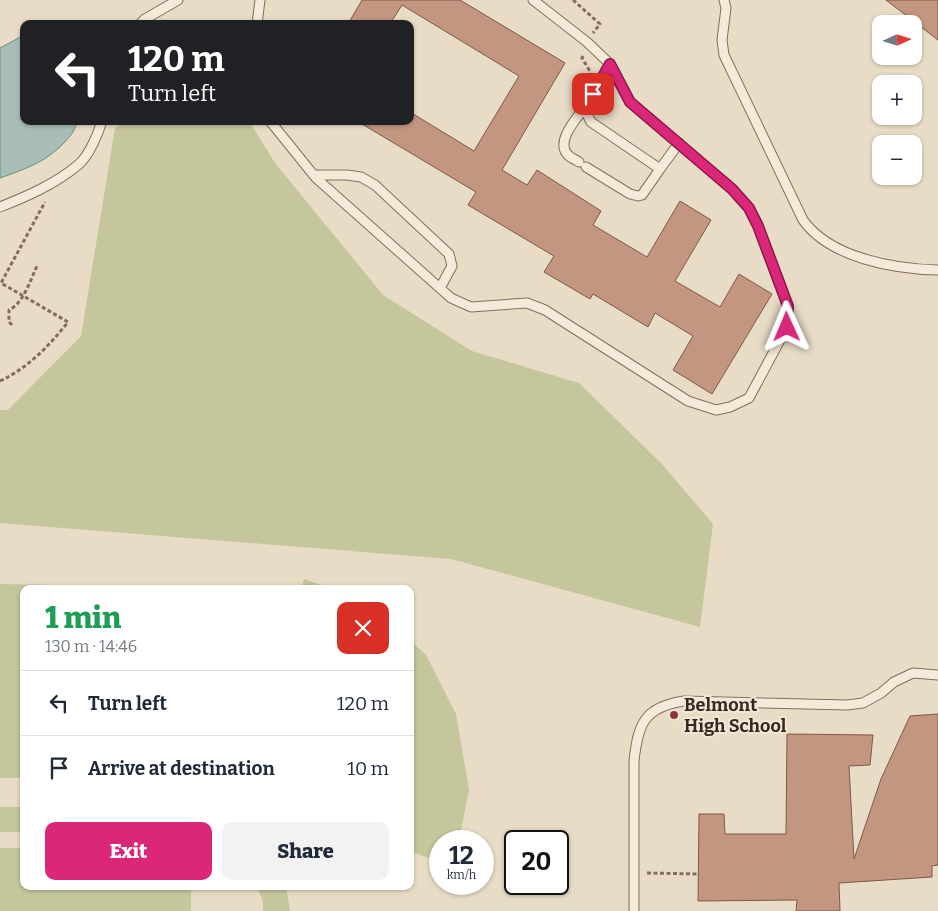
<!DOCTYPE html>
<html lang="en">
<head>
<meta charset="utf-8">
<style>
	:root { --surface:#fff; --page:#f2f2f3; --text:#1f2937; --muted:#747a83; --line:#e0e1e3; --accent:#db2777 }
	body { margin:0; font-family:Bitter,serif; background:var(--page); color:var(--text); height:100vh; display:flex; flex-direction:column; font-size:19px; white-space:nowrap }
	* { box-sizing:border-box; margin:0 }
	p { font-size:16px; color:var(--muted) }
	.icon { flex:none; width:28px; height:28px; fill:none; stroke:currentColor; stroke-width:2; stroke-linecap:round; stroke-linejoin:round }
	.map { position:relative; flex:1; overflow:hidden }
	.side { position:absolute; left:20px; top:585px; width:394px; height:305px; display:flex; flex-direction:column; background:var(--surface); border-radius:10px; box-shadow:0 1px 4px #0004 }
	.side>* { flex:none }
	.top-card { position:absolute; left:20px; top:20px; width:394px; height:105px; border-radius:10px; box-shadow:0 1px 4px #0004; background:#202124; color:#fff; overflow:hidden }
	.needle { width:32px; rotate:86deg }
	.buttons { position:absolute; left:872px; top:15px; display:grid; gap:10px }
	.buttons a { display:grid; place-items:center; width:50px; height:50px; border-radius:10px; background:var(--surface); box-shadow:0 1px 4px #0004; font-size:25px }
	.speed { position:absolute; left:429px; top:830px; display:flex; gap:10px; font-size:25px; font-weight:700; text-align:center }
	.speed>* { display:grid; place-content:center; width:65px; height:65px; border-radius:50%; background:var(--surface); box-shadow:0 1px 4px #0004; line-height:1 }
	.speed small { font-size:12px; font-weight:400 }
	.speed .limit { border:2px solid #111; border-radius:8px; background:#fff; color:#111 }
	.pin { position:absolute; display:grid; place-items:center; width:42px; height:42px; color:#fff; margin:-21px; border-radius:10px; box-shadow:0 2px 8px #0006 }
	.me { position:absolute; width:55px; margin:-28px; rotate:359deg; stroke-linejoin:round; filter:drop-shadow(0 0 4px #0008) }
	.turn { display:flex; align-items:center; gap:18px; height:105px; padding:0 25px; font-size:22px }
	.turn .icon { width:65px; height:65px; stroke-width:2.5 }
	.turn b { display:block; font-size:35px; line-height:42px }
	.round { display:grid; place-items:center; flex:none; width:52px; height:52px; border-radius:10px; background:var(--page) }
	.headline { display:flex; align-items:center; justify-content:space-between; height:85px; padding:0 25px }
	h1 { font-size:30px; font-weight:800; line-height:38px; color:#1e9e55 }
	.button { display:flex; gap:10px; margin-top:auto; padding:10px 25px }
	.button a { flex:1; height:58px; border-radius:10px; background:var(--accent); color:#fff; font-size:20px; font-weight:800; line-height:58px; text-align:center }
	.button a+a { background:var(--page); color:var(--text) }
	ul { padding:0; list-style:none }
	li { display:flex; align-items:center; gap:15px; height:65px; padding:0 25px; border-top:1px solid var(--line) }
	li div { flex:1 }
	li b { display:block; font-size:19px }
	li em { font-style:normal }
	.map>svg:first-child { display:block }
	.green { fill:#c5c69c }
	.water { fill:#a8bdb5; stroke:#6f8b81 }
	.building { fill:#c39681; stroke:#7f5847 }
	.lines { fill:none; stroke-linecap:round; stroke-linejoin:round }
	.service-casing { stroke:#836e5e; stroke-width:11 }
	.path { stroke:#836e5e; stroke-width:3; stroke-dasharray:4 2.5; stroke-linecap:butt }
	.service { stroke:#f5ead9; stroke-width:9 }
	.route-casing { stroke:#8e194d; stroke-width:12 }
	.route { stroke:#db2777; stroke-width:9 }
	.poi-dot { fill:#8b353e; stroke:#f1e7d6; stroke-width:2 }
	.labels { text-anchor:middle; stroke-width:4; stroke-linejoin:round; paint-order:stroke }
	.poi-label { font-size:18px; font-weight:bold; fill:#352820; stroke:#f1e7d6; text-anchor:start }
</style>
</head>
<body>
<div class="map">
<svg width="938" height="911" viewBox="0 0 938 911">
	<rect width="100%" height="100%" fill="#e9dcc7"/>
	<path class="green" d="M 126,121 L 249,121 L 275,163 L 383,295 L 472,351 L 579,383 L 662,464 L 713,524 L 700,627 L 451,559 L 0,523 L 0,410 L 8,410 L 81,336 L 115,128 Z
		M 304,579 L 333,589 L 301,589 Z
		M 0,584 L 215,588 L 215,589 L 24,589 L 24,778 L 0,778 Z
		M 410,640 L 426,655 L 456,714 L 469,790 L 459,841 L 440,841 L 440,862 L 410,851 Z
		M 0,807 L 24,807 L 24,832 L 0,832 Z
		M 0,848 L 24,848 L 24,886 L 191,886 L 191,911 L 0,911 Z
		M 257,886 L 286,886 L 290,911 L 263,911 L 263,902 Z"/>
	<path class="water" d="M 24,35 L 24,121 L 77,121 C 75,132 70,136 63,144 C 44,163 25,169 0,178 L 0,48 Z"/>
	<path class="building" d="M 362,0 L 460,0 L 565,63 L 502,170 L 527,185 L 537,170 L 601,211 L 593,225 L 647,257 L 680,201 L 711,220 L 675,281 L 720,307 L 739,274 L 772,294 L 712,394 L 673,370 L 693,336 L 655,313 L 648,327 L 593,294 L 590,299 L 544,272 L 554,256 L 468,205 L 476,192 L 357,121 L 410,121 L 410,112 L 474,151 L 519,76 L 402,5 L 390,24 L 348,24 Z
		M 886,0 L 938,0 L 938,40 Z
		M 938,714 L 938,865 L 932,866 L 932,877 L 839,883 L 840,911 L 796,911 L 797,900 L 698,901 L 699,814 L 724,814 L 725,834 L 786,834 L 787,734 L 873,735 L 870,765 L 849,766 L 854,859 L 881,779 L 910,716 Z"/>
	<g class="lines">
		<defs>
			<path id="service" d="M 724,0 L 726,8 L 722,40 L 724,55 L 803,220 C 830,258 894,269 938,270
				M 140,24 L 145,19 L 178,0
				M 257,24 L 260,0
				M 610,64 L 584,108 L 591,122 L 660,169 L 679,143
				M 270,121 L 316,178 L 451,298 L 471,307 L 527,303 L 545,310 L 688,401 L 716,410 L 730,407 L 749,398 L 787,327 L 788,307 L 758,226 L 749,208 L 732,189 L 630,102 L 610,64 L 587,42 L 533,0
				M 579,162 C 576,160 571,158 568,155 C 555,142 576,119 584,108
				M 586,167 L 630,194 L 638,196 L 642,195 L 660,169
				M 314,175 L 347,175 L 361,177 L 375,185 L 449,254 L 452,266 L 440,288
				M 0,207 C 28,196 55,184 78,165 C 89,156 98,134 102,121
				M 634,911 L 634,761 C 638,724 644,707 684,701 L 847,705 L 863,703 L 881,693 L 894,682 L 913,673 L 938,675"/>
		</defs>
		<use href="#service" class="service-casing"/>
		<path class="path" d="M 573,0 L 600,24 L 593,33
			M 583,56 L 582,58 L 591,73
			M 12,325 L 9,322 L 9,310 C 24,303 31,278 38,264
			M 0,381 C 28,368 49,346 68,322 L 1,283 L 45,202
			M 647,873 L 699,874"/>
		<use href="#service" class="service"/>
	</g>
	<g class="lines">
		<defs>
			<path id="route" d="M 593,94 L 610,64 L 630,102 L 732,189 L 749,208 L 758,226 L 788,306 L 787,327"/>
		</defs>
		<use href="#route" class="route-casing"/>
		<use href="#route" class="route"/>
	</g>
	<circle class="poi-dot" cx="674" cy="715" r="5"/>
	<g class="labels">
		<g class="poi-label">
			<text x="684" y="711">Belmont<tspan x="684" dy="21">High School</tspan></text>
		</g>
	</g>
</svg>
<div class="buttons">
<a><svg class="needle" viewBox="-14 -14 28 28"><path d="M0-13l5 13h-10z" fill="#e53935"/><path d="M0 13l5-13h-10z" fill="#747a83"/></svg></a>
<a>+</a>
<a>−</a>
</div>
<div class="speed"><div>12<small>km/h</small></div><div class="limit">20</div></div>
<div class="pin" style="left:593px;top:94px;background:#d93025"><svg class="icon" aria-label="arrive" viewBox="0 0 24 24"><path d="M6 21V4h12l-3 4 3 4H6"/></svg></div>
<svg class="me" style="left:787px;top:327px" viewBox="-20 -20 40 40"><path d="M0-17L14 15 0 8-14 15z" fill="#db2777" stroke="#fff" stroke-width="4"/></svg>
<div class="top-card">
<div class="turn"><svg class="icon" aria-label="left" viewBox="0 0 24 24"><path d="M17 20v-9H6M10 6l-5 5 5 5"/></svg><div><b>120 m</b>Turn left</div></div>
</div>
<section class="side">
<div class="headline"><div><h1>1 min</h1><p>130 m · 14:46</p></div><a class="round" style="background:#d93025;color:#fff"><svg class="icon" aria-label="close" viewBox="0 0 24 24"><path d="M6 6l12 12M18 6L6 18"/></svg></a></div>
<ul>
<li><svg class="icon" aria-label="left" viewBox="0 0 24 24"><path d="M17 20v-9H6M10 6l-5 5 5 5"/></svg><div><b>Turn left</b></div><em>120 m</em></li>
<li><svg class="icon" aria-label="arrive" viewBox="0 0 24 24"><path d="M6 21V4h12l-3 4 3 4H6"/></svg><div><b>Arrive at destination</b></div><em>10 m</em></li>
</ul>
<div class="button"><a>Exit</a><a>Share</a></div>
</section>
</div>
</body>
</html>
